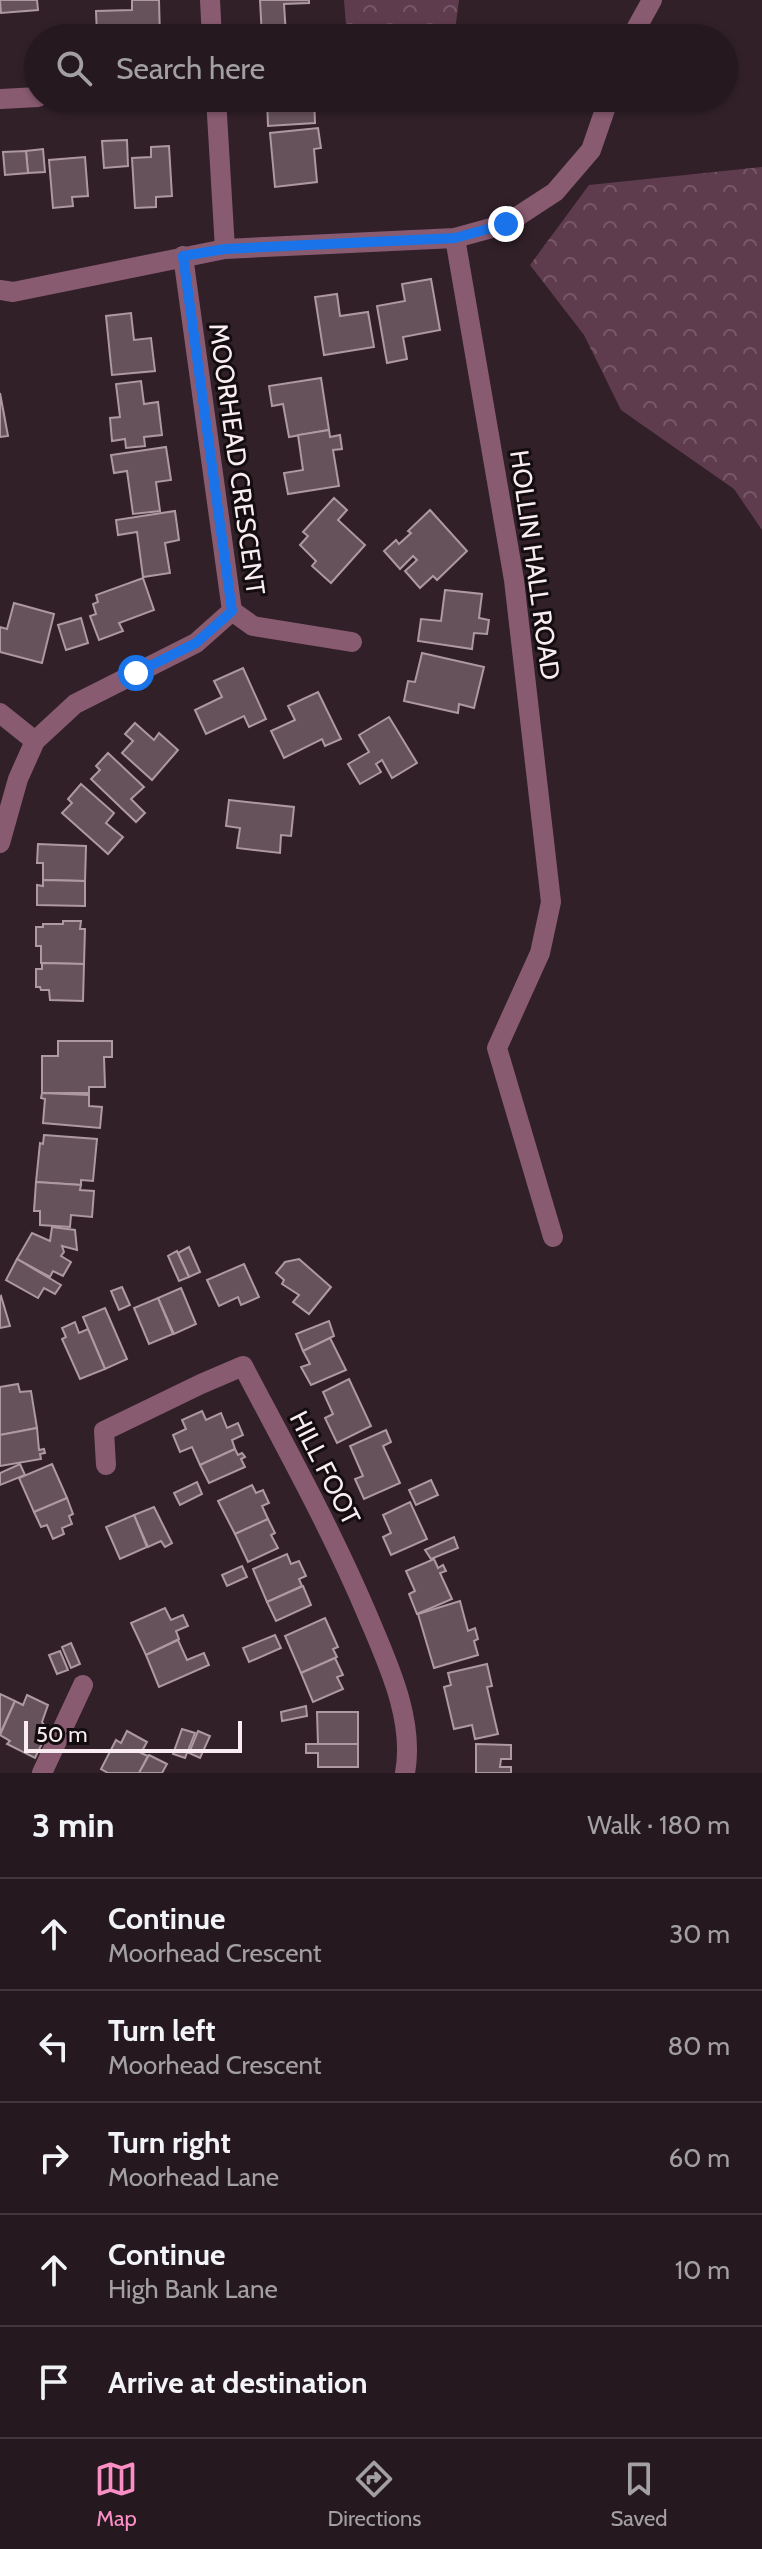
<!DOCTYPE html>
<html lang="en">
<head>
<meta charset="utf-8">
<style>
  :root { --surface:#25181e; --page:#2d2127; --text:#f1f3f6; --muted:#a3a0a4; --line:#42373c; --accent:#fa8fc6 }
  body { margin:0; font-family:Cabin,sans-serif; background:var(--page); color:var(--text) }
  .scale { position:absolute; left:24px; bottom:20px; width:218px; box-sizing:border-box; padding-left:8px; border:4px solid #f9edf2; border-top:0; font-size:22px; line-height:28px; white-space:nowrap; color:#f9edf2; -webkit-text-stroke:6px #140d10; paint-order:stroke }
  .stop { position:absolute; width:24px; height:24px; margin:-18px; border:6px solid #1a73e8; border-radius:50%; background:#fff }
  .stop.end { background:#1a73e8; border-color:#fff; box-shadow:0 2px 8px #0008 }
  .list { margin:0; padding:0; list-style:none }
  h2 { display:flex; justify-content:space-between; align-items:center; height:104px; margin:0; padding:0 32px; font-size:34px }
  h2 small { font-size:26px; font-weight:400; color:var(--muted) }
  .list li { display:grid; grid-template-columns:52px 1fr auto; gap:24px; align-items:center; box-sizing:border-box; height:112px; padding:0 32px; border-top:2px solid var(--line) }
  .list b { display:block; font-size:30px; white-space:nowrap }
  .list p { margin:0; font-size:26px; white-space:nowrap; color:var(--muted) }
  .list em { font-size:26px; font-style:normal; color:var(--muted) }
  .icon { flex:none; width:44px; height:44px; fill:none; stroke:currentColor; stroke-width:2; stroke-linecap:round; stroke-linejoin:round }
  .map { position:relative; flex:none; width:762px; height:1773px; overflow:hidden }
  .search { position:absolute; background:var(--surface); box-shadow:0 2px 6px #0004; left:24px; right:24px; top:24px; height:88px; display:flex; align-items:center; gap:20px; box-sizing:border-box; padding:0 28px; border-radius:44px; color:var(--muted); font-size:30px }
  .sheet { height:664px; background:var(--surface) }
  nav { display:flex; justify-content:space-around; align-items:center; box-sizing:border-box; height:112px; border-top:2px solid var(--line); background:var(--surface); font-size:22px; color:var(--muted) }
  nav a { display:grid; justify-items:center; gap:4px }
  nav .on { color:var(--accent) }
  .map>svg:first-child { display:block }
  .forest { fill:url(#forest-crowns) }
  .building { fill:#66525b; stroke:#ae98a2; stroke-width:2 }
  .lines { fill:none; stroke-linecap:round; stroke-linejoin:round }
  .minor { stroke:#895b71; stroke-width:20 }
  .route { stroke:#1a73e8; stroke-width:10 }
  .labels { text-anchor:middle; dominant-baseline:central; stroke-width:6; stroke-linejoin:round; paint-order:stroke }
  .street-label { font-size:26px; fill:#f9edf2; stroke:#140d10 }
</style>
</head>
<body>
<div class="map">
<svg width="762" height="1773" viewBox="0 0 762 1773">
  <defs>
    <pattern id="forest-crowns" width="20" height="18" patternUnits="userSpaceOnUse" patternTransform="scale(2)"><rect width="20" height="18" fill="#5f3c4d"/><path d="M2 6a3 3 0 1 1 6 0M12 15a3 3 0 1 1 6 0" fill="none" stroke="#775867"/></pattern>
  </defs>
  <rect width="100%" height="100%" fill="#312028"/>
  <g class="forest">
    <polygon points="344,0 459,0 454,38 347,38"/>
    <polygon points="762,167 762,530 734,489 621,410 584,335 530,265 589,185"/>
  </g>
  <g class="building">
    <polygon points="0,0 37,0 38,10 1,13"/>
    <polygon points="132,0 159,0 160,38 117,38 117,34 97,35 96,11 132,10"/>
    <polygon points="260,0 309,0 309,3 284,4 286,35 262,37"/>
    <polygon points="267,98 314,98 315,123 268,126"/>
    <polygon points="318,128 321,148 314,149 317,182 275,187 270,133"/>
    <polygon points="127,140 128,166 104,168 102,141"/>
    <polygon points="169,146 172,196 156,197 156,207 135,208 132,158 151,157 151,147"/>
    <polygon points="43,149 45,172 28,173 26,151"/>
    <polygon points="26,151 28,173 5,175 3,152"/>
    <polygon points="85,157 88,196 72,197 73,206 53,208 49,160"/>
    <polygon points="431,279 440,330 403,337 407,359 387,363 377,306 405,301 402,284"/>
    <polygon points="337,294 340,316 368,312 374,347 324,355 315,297"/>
    <polygon points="131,313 134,340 151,338 155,371 112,375 106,316"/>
    <polygon points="321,378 329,430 289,437 283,404 272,406 269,386"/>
    <polygon points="141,381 144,404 158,402 162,435 144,437 145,446 126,448 125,439 112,441 110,418 120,417 116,384"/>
    <polygon points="0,393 8,436 0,437"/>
    <polygon points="329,430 330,437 340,435 342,449 333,450 339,486 288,494 284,473 303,470 298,435"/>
    <polygon points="166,447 171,480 156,482 160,511 133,514 127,471 114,473 111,455"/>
    <polygon points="334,498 347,510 338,520 365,545 331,583 312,566 316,561 300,545 308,536 303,532"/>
    <polygon points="430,510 467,551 437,580 433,576 420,588 405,571 417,560 413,556 400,569 384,551 396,540 399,544 411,533 408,531"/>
    <polygon points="175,511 179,540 165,543 170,573 143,577 137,532 118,535 116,520"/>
    <polygon points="143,578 154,610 119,623 123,631 99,640 90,616 96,614 93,604 98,602 96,595"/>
    <polygon points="445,590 482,594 479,618 489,620 487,634 474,633 472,649 418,641 421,619 441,621"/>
    <polygon points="14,603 54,614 42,663 0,652 0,627 7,629"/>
    <polygon points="81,618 88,643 66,650 58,625"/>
    <polygon points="422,653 484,667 474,708 459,704 458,713 404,701 408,681 415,682"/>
    <polygon points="243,668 266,719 249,727 244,716 206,734 195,710 222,697 214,681"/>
    <polygon points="318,692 341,739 325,746 322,739 284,758 271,731 295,720 288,706"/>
    <polygon points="389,717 417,763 392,778 382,760 376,764 381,772 360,784 348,764 369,752 359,735"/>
    <polygon points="135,723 154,740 159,733 178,750 152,780 122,753 133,741 125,734"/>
    <polygon points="108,753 144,787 131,799 145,813 136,822 91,779 100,770 96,766"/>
    <polygon points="81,784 114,813 106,823 123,837 108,854 62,813 72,803 68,799"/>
    <polygon points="229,800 294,807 291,836 281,835 280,853 237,848 240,828 226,826"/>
    <polygon points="38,844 86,846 85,881 43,880 43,863 37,863"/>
    <polygon points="43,880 85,881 85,906 37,905 37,885 43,886"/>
    <polygon points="63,921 81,921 80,929 85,929 84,964 41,963 41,946 36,946 36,927 43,927 43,924 63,924"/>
    <polygon points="42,963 84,964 83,1001 50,1000 49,990 41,990 40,987 36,987 36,969 42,969"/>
    <polygon points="58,1041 112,1041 112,1057 104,1057 105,1087 89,1087 89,1093 42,1093 42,1056 58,1056"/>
    <polygon points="42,1093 89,1095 89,1106 102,1107 100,1128 43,1123 45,1099 41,1098"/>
    <polygon points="44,1135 97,1139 93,1181 81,1180 81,1185 36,1182 40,1143 43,1144"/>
    <polygon points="36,1182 81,1185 80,1190 94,1191 92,1217 71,1215 70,1227 40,1225 40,1211 34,1211"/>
    <polygon points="52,1227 75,1230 77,1250 62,1246 64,1252 61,1256 71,1262 63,1276 53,1271 50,1277 17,1259 32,1233 50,1241"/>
    <polygon points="189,1247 200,1272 189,1277 178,1253"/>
    <polygon points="177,1251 189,1277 179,1281 168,1256"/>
    <polygon points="17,1259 61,1285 55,1294 44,1288 38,1298 6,1280"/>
    <polygon points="299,1259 331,1287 309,1314 293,1302 299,1295 282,1284 284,1280 276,1273 285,1262"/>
    <polygon points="244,1264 259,1297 241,1305 238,1297 219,1306 207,1280"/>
    <polygon points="122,1287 130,1305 119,1310 111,1291"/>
    <polygon points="181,1288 196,1324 174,1334 158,1298"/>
    <polygon points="1,1296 10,1326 0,1328 0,1297"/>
    <polygon points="158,1298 173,1334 149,1344 134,1308"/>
    <polygon points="105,1308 127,1359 105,1369 83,1317"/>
    <polygon points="329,1321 334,1336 303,1351 296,1334"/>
    <polygon points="75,1322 79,1333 88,1329 105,1369 80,1379 62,1339 66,1337 62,1328"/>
    <polygon points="330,1338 346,1370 311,1385 301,1367 310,1364 303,1351"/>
    <polygon points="349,1379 371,1426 337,1443 325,1418 333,1414 323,1392"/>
    <polygon points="18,1384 20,1392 31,1391 37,1428 0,1435 0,1387"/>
    <polygon points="202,1411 206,1420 221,1413 227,1428 238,1423 243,1435 232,1440 235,1449 200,1465 192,1447 180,1452 173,1435 186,1429 182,1420"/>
    <polygon points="37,1428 39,1450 44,1449 45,1453 40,1454 41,1459 0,1466 0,1435"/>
    <polygon points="386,1430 391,1442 383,1446 400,1483 364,1499 355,1479 363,1476 350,1446"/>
    <polygon points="235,1449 238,1455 242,1453 245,1457 241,1459 245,1467 209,1483 200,1465"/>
    <polygon points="20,1464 25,1475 0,1485 0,1473"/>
    <polygon points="52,1464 67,1498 34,1512 19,1478"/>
    <polygon points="431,1480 438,1495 416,1505 409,1490"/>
    <polygon points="197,1482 202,1494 180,1505 174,1493"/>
    <polygon points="252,1485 256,1493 263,1490 269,1503 262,1506 268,1519 235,1534 218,1501"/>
    <polygon points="67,1498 73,1514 69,1516 72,1524 62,1528 64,1534 53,1539 47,1525 41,1527 34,1512"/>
    <polygon points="410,1502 427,1539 391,1555 383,1537 391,1533 383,1515"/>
    <polygon points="154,1507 172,1543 165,1547 161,1541 148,1547 134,1515"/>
    <polygon points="134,1515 147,1547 120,1559 106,1527"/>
    <polygon points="268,1519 275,1533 271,1535 278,1548 248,1562 235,1534"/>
    <polygon points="454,1537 458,1548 431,1559 425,1550"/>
    <polygon points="287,1554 291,1564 299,1561 306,1576 299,1579 302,1586 267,1602 253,1569"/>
    <polygon points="434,1559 438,1568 443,1565 446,1571 440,1573 452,1599 417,1614 409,1594 415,1591 406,1571"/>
    <polygon points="242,1566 247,1577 227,1586 222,1575"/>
    <polygon points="303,1586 311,1605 276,1621 267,1602"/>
    <polygon points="460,1601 468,1631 475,1628 478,1639 474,1641 478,1655 434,1668 418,1614"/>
    <polygon points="165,1608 171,1620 183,1615 188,1626 176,1631 179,1639 146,1655 131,1623"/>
    <polygon points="325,1618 338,1647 333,1649 337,1657 301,1673 285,1636"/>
    <polygon points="275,1635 281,1648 249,1662 243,1648"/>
    <polygon points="178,1640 187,1660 204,1653 209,1665 159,1687 146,1655"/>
    <polygon points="71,1643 80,1664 71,1668 62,1647"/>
    <polygon points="60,1651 68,1670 57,1674 49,1655"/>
    <polygon points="335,1658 343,1675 337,1677 343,1689 313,1702 301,1673"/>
    <polygon points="487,1664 492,1686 487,1687 498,1734 475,1739 472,1725 454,1729 444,1687 451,1685 448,1673"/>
    <polygon points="0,1694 15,1701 0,1734"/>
    <polygon points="27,1695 48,1705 42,1722 48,1731 35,1758 7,1744 10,1741 0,1735 15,1701 23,1705"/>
    <polygon points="306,1706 307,1716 282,1721 281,1712"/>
    <polygon points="317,1712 358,1712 358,1744 318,1744"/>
    <polygon points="182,1729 195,1733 185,1758 173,1754"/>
    <polygon points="127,1731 147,1742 141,1753 148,1756 139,1773 108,1773 101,1769 116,1740 121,1743"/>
    <polygon points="198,1731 210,1736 200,1758 189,1753"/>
    <polygon points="306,1744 358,1744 358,1767 318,1767 318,1753 306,1753"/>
    <polygon points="476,1744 511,1745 511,1759 501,1759 500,1767 511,1767 511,1773 476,1773"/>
    <polygon points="149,1755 167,1764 162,1773 139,1773"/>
  </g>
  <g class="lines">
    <g class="minor">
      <polyline points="210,0 212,38"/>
      <polyline points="631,38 652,0"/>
      <polyline points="216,98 225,249"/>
      <polyline points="1,99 38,97"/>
      <polyline points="455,238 514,580 551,902 540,953 497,1048 553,1237"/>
      <polyline points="0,290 13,292 225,249 455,238 506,224 555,192 591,150 609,98"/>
      <polyline points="232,611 253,626 352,642"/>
      <polyline points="0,713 35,741"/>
      <polyline points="0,843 18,779 35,741 75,704 196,643 232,611 183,256"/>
      <path d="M106,1465L104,1431L201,1384L243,1366C286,1448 331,1529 367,1614C387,1662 415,1719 405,1773"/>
      <polyline points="42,1773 83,1685"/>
    </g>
  </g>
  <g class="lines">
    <polyline class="route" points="136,673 196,643 232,611 183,256 225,249 455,238 506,224"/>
  </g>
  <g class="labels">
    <g class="street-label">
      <text transform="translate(237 459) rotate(82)">MOORHEAD CRESCENT</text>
      <text transform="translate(535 565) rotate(82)">HOLLIN HALL ROAD</text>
      <text transform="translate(325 1468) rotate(63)">HILL FOOT</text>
    </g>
  </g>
</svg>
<div class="scale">50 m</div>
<div class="stop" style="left:136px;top:673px"></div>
<div class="stop end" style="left:506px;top:224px"></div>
<div class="search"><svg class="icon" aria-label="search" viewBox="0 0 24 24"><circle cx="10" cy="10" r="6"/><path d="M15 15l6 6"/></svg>Search here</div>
</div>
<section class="sheet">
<h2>3 min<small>Walk · 180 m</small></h2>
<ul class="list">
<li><svg class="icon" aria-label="ahead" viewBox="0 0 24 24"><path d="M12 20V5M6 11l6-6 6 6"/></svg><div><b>Continue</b><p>Moorhead Crescent</p></div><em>30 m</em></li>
<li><svg class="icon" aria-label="left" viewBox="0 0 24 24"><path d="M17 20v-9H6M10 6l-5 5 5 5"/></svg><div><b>Turn left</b><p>Moorhead Crescent</p></div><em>80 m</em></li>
<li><svg class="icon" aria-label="right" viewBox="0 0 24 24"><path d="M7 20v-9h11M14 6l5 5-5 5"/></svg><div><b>Turn right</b><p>Moorhead Lane</p></div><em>60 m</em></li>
<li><svg class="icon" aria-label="ahead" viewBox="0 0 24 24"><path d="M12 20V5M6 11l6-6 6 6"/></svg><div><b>Continue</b><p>High Bank Lane</p></div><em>10 m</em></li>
<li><svg class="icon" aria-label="arrive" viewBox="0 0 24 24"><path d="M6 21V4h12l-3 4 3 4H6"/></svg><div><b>Arrive at destination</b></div></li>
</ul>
</section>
<nav>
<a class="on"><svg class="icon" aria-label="map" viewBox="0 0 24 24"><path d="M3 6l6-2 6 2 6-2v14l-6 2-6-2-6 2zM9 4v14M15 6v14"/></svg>Map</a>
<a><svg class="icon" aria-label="directions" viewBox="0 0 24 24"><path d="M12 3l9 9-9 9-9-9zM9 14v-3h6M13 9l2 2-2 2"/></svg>Directions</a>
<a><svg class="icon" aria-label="saved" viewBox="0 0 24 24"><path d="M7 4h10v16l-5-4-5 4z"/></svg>Saved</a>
</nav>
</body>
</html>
